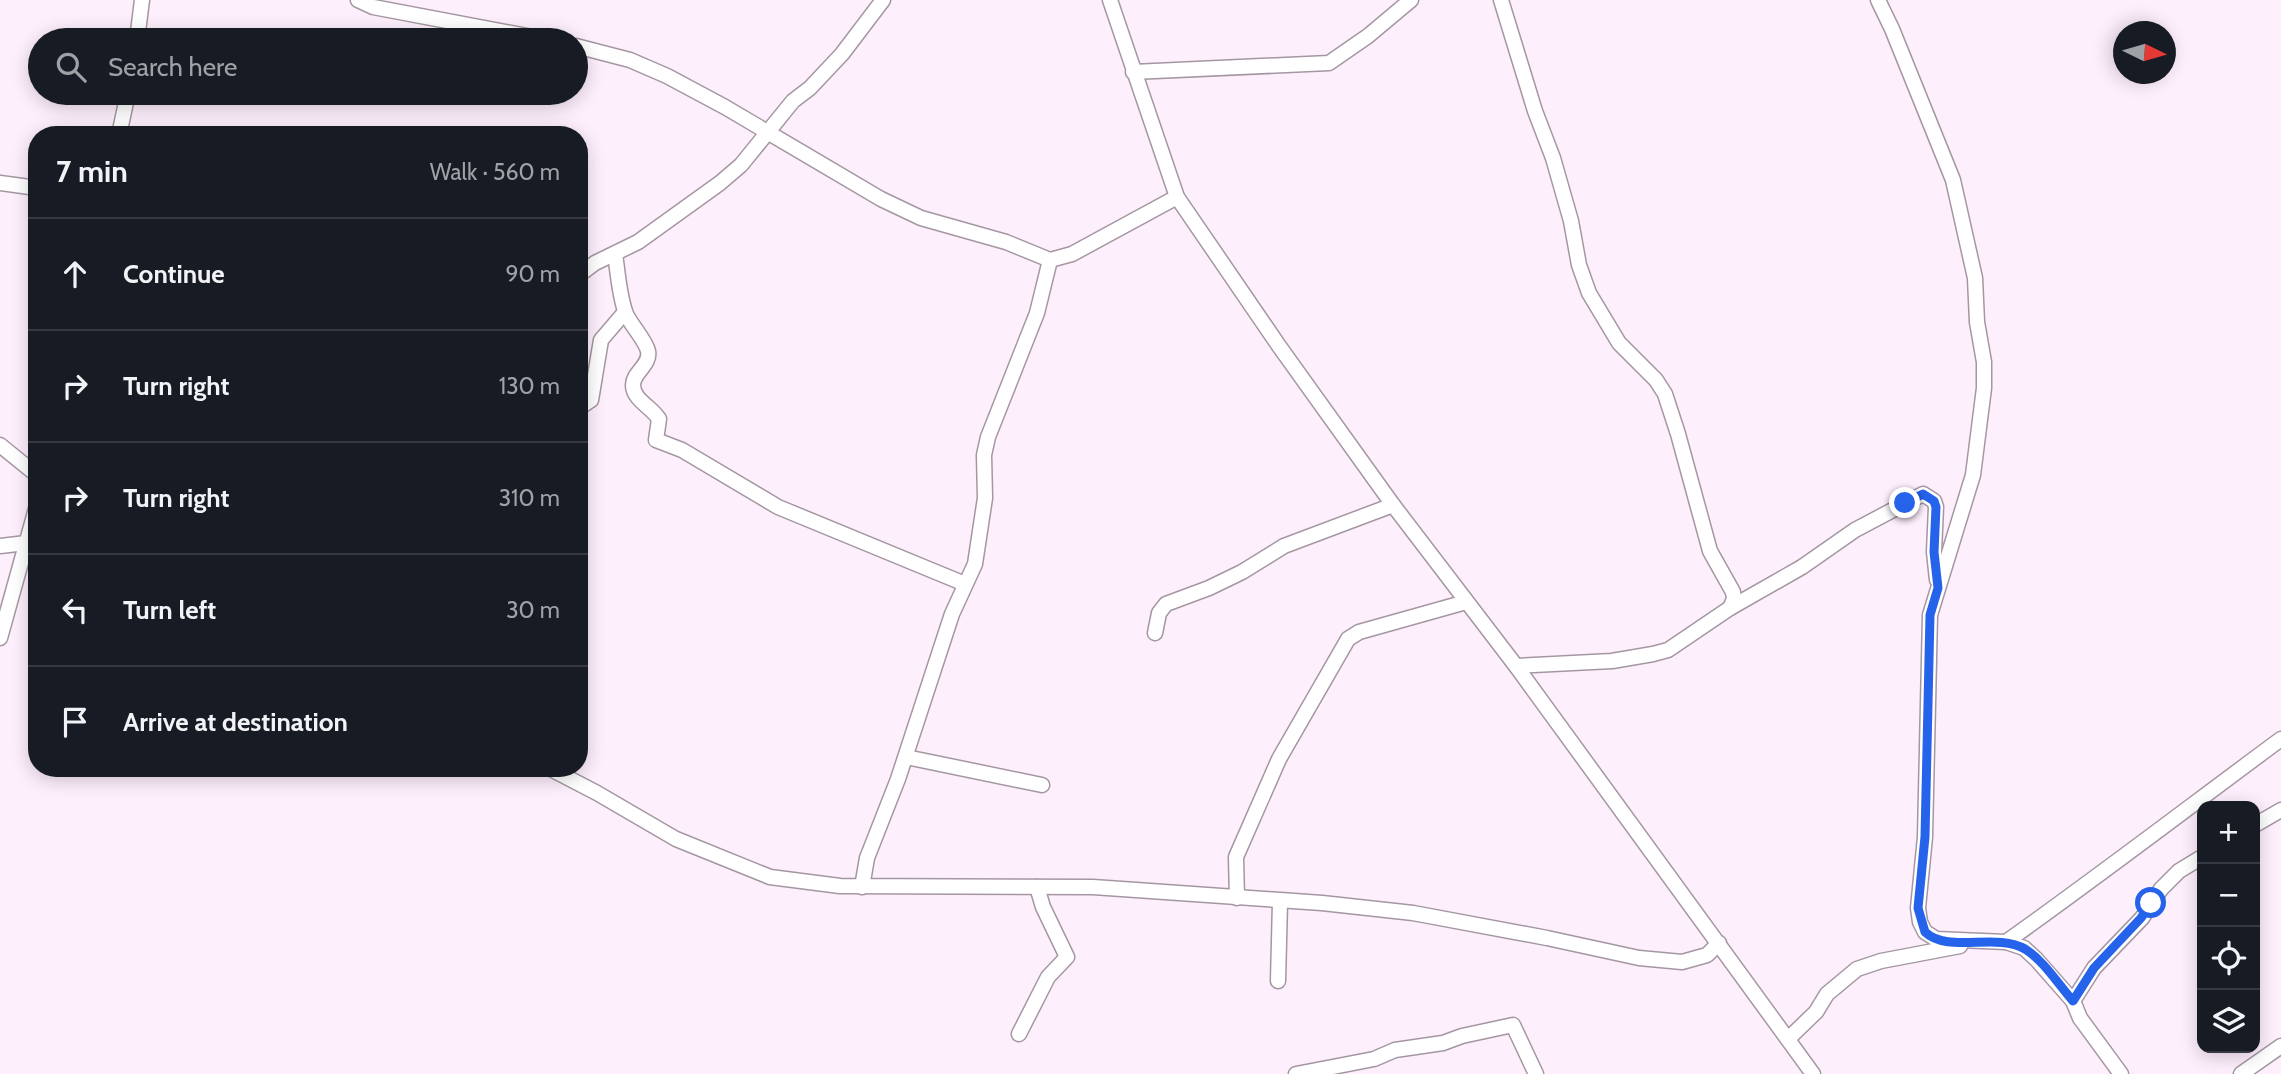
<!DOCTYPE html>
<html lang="en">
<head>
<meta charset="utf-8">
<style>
  :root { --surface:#171b24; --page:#20242c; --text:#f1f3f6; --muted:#9ea1a6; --line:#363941 }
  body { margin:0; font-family:Cabin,sans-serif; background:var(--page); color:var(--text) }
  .controls { position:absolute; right:21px; bottom:21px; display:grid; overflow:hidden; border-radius:14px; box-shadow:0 4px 18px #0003 }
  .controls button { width:63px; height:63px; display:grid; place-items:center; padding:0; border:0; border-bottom:2px solid var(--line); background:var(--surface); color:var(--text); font:35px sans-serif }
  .compass { position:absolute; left:2113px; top:21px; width:63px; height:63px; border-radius:50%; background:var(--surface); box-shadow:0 4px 18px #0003; rotate:95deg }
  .stop { position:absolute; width:21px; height:21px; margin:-16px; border:5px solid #2563eb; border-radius:50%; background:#fff }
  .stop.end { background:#2563eb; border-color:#fff; box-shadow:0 2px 7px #0008 }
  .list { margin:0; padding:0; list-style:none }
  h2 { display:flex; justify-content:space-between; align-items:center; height:91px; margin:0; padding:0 28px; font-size:30px }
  h2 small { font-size:23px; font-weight:400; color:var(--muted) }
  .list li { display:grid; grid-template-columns:46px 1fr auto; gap:21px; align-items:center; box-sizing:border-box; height:112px; padding:0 28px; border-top:2px solid var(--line) }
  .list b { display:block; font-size:26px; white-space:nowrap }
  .list em { font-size:23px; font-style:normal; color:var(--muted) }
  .icon { flex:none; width:38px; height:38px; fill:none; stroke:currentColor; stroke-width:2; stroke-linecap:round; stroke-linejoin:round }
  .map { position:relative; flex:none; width:2281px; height:1074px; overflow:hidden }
  .search { position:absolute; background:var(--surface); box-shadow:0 4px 18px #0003; left:28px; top:28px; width:560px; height:77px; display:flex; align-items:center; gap:18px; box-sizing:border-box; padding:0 24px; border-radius:38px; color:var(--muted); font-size:26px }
  .panel { position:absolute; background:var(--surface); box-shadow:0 4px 18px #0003; left:28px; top:126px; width:560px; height:651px; border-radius:28px }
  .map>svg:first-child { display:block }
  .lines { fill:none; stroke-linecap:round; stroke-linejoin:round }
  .minor-casing { stroke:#a497a3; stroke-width:17 }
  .minor { stroke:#fff; stroke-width:14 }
  .route { stroke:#2563eb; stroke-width:9 }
</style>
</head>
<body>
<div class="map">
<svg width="2281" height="1074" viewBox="0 0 2281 1074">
  <rect width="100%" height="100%" fill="#feeffc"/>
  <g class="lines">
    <defs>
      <g id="minor">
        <polyline points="358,0 373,7 548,40"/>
        <polyline points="1110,0 1177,197 1279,346 1393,505 1516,666 1813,1074"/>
        <polyline points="1501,0 1535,111 1553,158 1571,221 1579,265 1589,293 1619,343 1656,380 1665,394 1678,434 1710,551 1733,592 1734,599 1730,608 1668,650 1653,654 1612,661 1516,666"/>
        <polyline points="1878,0 1892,29 1953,180 1975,278 1977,322 1984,362 1984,388 1973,475 1930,615 1925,837 1918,908 1920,922 1925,932 1936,939 2006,942 2024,948 2036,959 2073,1001 2080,1018 2121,1074"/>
        <polyline points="137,40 142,0"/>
        <polyline points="576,46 630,60 667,76 725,107 881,199 921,218 1006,242 1050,260 1072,254 1177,197"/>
        <polyline points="1133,72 1329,63 1368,36 1411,0"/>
        <polyline points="119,135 128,93"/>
        <polyline points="0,183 37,188"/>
        <path d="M615,254C618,273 619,295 626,314C631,325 646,341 648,351C651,365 633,372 633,385C633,400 652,407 659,419L656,440L682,450L778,507L965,584"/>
        <polyline points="579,275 595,263 638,242 720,183 741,165 793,101 810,88 842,54 883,0"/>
        <polyline points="579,408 591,400 601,340 625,312"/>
        <polyline points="0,445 37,475"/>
        <polyline points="0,546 26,543"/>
        <polyline points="1730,608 1802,567 1855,530 1923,494 1934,501 1936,507 1934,552 1937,580"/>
        <polyline points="1155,633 1159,613 1166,604 1209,588 1242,572 1284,546 1393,505"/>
        <polyline points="0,638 37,505"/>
        <polyline points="906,757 1042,785"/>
        <polyline points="549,768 597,793 676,839 770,877 840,886 1093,887 1322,903 1413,913 1547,938 1639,958 1682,962 1707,955 1719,943"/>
        <polyline points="2255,825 2281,810"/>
        <polyline points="862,887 867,858 898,779 952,614 975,564 985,498 984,455 988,437 1037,313 1050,260"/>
        <polyline points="1237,898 1236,857 1279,759 1348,639 1359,632 1466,602"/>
        <path d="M2006,942C2099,876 2189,807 2281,739"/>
        <polyline points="1278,981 1280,902"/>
        <polyline points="2073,1001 2094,968 2142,918 2161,889 2179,871 2202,857"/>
        <polyline points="1019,1034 1048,977 1067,957 1043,907 1037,887"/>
        <polyline points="1788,1039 1816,1012 1827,994 1857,969 1881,961 1960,946"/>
        <polyline points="1296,1074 1374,1059 1395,1050 1443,1043 1462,1036 1513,1025 1536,1074"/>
        <polyline points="2241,1074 2281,1046"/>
      </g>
    </defs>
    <use href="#minor" class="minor-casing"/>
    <use href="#minor" class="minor"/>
  </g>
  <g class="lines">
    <path class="route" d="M1905,503L1923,494L1934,501L1936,507L1934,552L1938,588L1930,615L1925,837L1918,908L1925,932C1948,954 1996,932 2025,949C2044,961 2058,984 2073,1001L2094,968L2141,918L2151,903"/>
  </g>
</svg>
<div class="controls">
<button>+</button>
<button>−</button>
<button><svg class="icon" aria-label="locate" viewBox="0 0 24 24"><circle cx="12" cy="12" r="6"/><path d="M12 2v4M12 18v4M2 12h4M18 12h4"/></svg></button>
<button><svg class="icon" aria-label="layers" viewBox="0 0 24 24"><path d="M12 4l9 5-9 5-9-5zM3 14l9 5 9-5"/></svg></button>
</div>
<svg class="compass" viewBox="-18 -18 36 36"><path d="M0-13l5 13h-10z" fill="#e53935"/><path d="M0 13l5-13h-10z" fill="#9ea1a6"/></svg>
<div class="stop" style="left:2151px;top:903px"></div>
<div class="stop end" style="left:1905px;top:503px"></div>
<div class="search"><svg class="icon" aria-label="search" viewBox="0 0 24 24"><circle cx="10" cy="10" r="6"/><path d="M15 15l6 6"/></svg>Search here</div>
<section class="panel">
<h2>7 min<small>Walk · 560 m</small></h2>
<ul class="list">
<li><svg class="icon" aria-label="ahead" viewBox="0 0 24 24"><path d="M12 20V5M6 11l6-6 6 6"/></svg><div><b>Continue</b></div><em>90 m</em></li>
<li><svg class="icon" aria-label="right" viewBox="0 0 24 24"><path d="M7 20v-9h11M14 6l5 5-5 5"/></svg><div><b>Turn right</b></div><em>130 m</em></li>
<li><svg class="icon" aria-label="right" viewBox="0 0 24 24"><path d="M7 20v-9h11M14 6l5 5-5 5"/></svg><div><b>Turn right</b></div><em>310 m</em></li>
<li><svg class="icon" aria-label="left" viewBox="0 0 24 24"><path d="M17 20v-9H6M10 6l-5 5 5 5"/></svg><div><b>Turn left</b></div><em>30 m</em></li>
<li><svg class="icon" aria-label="arrive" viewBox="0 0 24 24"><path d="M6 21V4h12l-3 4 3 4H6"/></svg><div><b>Arrive at destination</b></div></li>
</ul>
</section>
</div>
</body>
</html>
